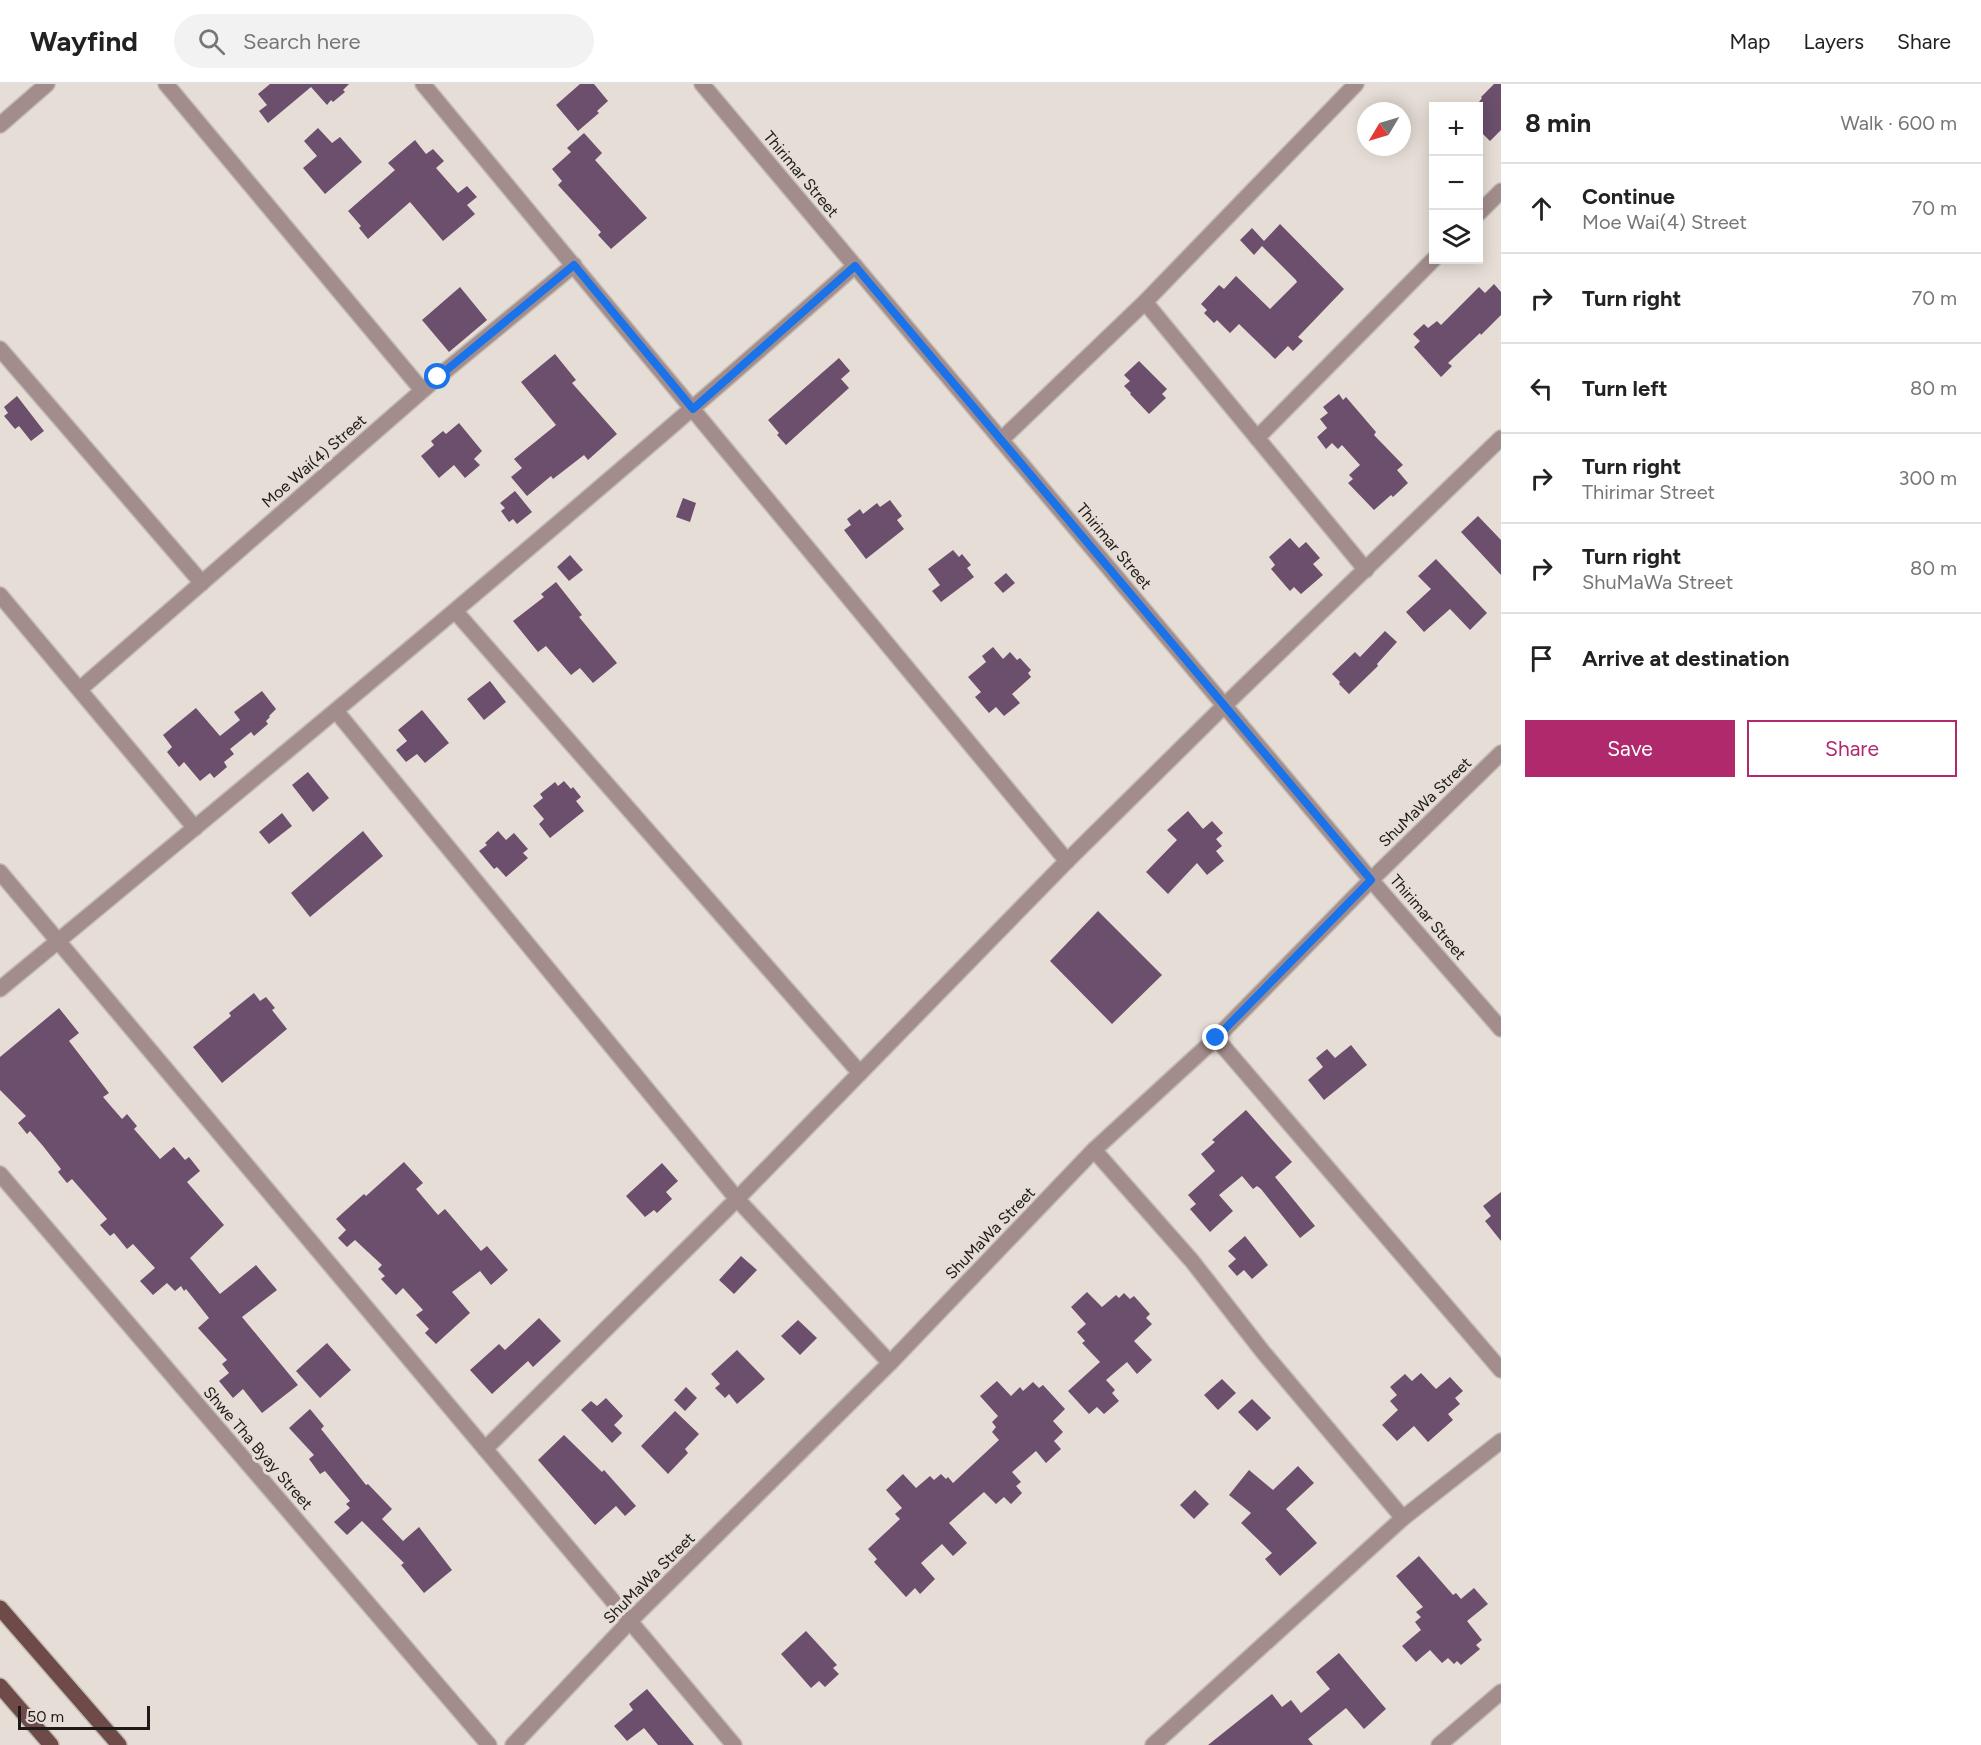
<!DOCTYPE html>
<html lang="en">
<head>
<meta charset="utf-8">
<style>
  :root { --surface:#fff; --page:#f2f2f2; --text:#222; --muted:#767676; --line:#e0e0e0; --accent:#b0296c }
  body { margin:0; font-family:Figtree,sans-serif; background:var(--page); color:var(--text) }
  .controls { position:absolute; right:18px; top:18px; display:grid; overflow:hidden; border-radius:0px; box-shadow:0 3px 15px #0003 }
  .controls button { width:54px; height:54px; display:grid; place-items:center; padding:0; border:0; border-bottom:2px solid var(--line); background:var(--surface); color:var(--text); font:30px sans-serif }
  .compass { position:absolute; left:1357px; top:18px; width:54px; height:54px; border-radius:50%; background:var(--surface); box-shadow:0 3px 15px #0003; rotate:232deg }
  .scale { position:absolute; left:18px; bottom:15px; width:132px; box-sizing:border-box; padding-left:6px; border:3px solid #1d1a17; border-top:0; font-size:16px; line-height:21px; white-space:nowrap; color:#1d1a17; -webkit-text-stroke:4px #e6ded6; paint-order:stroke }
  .stop { position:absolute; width:18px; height:18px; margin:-14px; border:4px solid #1a73e8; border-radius:50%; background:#fff }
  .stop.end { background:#1a73e8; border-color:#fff; box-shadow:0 2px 6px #0008 }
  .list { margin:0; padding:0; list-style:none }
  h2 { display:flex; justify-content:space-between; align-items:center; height:78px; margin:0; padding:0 24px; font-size:26px }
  h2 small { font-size:20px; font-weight:400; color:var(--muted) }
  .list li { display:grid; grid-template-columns:39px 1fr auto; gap:18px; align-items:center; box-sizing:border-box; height:90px; padding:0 24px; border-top:2px solid var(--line) }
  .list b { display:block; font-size:22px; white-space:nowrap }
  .list p { margin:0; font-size:20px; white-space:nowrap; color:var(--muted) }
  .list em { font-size:20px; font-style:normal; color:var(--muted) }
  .actions { display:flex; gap:12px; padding:18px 24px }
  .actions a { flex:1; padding:14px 0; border:2px solid var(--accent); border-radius:0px; text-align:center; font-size:21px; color:var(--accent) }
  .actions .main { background:var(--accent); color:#fff }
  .icon { flex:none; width:33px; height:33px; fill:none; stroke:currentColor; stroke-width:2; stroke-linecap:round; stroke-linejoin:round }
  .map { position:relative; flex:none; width:1501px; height:1661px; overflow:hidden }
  header { display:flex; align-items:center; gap:36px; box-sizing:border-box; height:84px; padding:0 30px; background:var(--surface); border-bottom:2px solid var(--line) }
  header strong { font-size:28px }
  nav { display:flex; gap:33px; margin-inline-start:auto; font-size:21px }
  .search { width:420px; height:54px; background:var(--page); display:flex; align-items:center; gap:15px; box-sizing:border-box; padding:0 21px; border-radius:33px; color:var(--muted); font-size:22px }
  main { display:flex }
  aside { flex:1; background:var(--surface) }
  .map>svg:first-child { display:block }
  .building { fill:#6b4f6c }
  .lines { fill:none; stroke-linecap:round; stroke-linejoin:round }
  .minor-casing { stroke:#c2bbb4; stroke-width:18 }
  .tertiary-casing { stroke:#c2bbb4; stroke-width:18 }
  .primary-casing { stroke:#c2bbb4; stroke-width:18 }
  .minor { stroke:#a38d8c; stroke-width:15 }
  .tertiary { stroke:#a38d8c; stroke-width:15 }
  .primary { stroke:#6e4a48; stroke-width:15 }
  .route { stroke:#1a73e8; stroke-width:8 }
  .labels { text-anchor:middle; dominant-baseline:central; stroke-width:6; stroke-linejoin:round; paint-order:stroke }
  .street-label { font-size:16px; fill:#1d1a17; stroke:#e6ded6 }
</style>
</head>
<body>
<header>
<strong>Wayfind</strong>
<div class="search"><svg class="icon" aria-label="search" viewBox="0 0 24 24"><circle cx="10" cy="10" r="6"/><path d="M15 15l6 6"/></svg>Search here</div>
<nav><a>Map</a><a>Layers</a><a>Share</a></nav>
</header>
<main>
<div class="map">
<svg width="1501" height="1661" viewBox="0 0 1501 1661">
  <rect width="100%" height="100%" fill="#e6ded6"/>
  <g class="building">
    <polygon points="270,0 349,0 343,6 345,8 333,18 331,16 327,21 311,3 268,39 259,27 267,21 258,10"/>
    <polygon points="580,0 594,0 608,17 597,27 599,29 578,47 556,21"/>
    <polygon points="1494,0 1501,0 1501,46 1490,57 1479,46 1479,18 1482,14 1481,13"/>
    <polygon points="318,44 332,59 340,53 362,78 325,110 303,84 317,72 304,57"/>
    <polygon points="584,49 602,69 595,76 647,134 611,165 598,151 601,148 558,101 562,97 552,85 571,68 567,64"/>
    <polygon points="415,56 426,70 433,65 444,77 436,84 458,109 467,102 477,113 467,121 475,130 443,157 410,118 368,155 359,144 361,142 348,127 395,86 388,79"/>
    <polygon points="1280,140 1344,205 1298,253 1303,257 1293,267 1288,262 1275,275 1239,240 1230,249 1217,236 1214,239 1204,229 1207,226 1201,220 1219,201 1224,205 1236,192 1270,225 1297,198 1296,196 1262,162 1254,171 1240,156 1252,144 1264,157"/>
    <polygon points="1494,200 1501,208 1501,231 1481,251 1480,249 1448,279 1452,282 1441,293 1414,263 1420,257 1413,250 1424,240 1428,244 1437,237 1441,241 1479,203 1485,209"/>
    <polygon points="460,203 487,236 449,268 422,236"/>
    <polygon points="555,270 576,296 572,299 617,350 588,376 584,371 553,395 551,392 527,412 511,393 522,384 514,375 556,341 521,298"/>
    <polygon points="839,274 850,287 841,295 849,304 786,361 777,351 779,349 768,336"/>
    <polygon points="1139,277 1167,305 1162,310 1166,314 1149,330 1130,310 1131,309 1124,302 1130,297 1124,291"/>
    <polygon points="1339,310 1343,316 1346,313 1376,348 1374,351 1403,381 1397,386 1408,399 1393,413 1391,411 1374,426 1348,399 1353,395 1349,391 1360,381 1342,361 1338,365 1332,359 1326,365 1317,353 1327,344 1320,335 1328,329 1323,323"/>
    <polygon points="17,312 44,347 31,357 19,342 15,345 4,332 8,329 4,323"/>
    <polygon points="459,339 482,367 474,375 480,381 465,394 454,381 439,394 421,372 434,361 431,357 443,347 446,350"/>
    <polygon points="515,407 532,428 517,440 513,435 509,438 501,427 505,424 500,419"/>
    <polygon points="683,414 696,419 690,438 676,433"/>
    <polygon points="890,416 902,432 897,436 904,445 866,475 844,446 851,441 847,435 860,425 863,430 877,419 880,423"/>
    <polygon points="1478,432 1501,456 1501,491 1461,448"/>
    <polygon points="1290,454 1299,464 1306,458 1320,474 1313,480 1323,491 1301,510 1294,503 1290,507 1271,485 1275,481 1269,473"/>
    <polygon points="953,466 959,473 962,470 971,481 967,484 974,493 941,518 932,507 940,501 928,485"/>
    <polygon points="570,471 583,486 569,497 557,483"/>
    <polygon points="1436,475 1487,529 1470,546 1450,525 1424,548 1406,528 1431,505 1418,492"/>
    <polygon points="1006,489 1015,499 1003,509 994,499"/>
    <polygon points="556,498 582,531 579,533 617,579 593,599 580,584 571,591 546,562 538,568 513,537 544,513 541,510"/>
    <polygon points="1385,547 1397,558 1377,580 1378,582 1349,610 1339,600 1340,598 1332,590 1355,568 1360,573"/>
    <polygon points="993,563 1003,575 1010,568 1017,576 1020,574 1031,586 1028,589 1031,593 1012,610 1020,619 1004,632 996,623 989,629 975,613 981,608 968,593 986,578 982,572"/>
    <polygon points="490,597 506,618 484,636 467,615"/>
    <polygon points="262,607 276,625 269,632 270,633 266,637 268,640 254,652 251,648 230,665 234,670 224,678 227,683 214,694 210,689 200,697 184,678 179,683 167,668 172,663 163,651 196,624 220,652 240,636 234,628"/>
    <polygon points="422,626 449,659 425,679 417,670 406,678 396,666 407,657 398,646"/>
    <polygon points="308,688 329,714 313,728 292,701"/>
    <polygon points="564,697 571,705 573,703 581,713 576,717 584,727 550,754 539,740 544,735 533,722 543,714 540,710 555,698 558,702"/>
    <polygon points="1188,727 1203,745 1212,737 1223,749 1216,755 1222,762 1216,767 1224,777 1207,791 1197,779 1168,810 1146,788 1177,756 1167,746"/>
    <polygon points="282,729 292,742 269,760 259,748"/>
    <polygon points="363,747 383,772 310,833 291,809"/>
    <polygon points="498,747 506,756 514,749 528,765 523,769 528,774 506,793 497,783 494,785 479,767 487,761 485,759"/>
    <polygon points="1098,827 1162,891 1112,940 1050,877"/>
    <polygon points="254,909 260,917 266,913 275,924 272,926 287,945 222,999 193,963 231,932 229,929"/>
    <polygon points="59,924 79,949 69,957 109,1009 103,1013 122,1035 127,1030 137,1042 134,1045 160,1075 174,1063 185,1076 189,1073 200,1087 187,1098 224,1141 190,1174 220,1210 256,1181 277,1206 242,1233 298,1301 262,1329 243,1305 233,1314 219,1297 229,1289 222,1280 227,1276 198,1244 209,1234 186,1205 184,1207 181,1202 175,1207 167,1199 153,1211 140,1197 155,1184 133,1160 127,1165 114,1149 110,1152 100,1141 107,1135 72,1095 67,1099 58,1088 61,1085 43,1062 30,1047 27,1050 18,1039 26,1032 0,1006 0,973"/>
    <polygon points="1351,961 1367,981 1324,1016 1308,996 1323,983 1316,974 1327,965 1335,974"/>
    <polygon points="1246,1026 1292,1078 1275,1093 1315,1142 1300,1154 1261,1105 1257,1102 1253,1105 1242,1092 1219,1111 1233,1127 1210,1148 1190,1125 1196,1120 1188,1111 1215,1087 1201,1070 1215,1058 1212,1056"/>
    <polygon points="404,1078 423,1099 416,1105 438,1131 445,1125 481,1167 487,1162 508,1186 491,1201 480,1187 452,1208 470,1229 436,1260 425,1249 429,1245 416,1231 423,1226 403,1204 396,1211 381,1195 385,1192 378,1185 382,1181 355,1156 347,1163 338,1154 346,1146 336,1135 364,1110 366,1112"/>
    <polygon points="662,1079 678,1097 666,1108 672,1115 657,1129 654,1126 645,1133 626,1112"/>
    <polygon points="1501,1108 1501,1157 1485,1137 1491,1132 1483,1122"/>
    <polygon points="1245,1152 1268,1181 1252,1195 1244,1186 1237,1192 1228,1182 1236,1175 1228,1167"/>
    <polygon points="741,1172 757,1186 734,1210 719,1196"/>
    <polygon points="1087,1208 1102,1223 1116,1211 1119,1214 1124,1209 1130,1215 1134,1212 1150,1230 1146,1234 1152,1240 1134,1257 1152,1276 1137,1290 1127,1278 1106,1296 1115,1306 1112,1309 1119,1317 1104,1330 1097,1323 1089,1330 1068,1307 1100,1278 1082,1259 1085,1257 1077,1248 1086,1240 1071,1223"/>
    <polygon points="539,1234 561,1257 533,1283 528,1277 492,1310 470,1286 499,1260 505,1266"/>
    <polygon points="798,1236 817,1254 800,1271 781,1252"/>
    <polygon points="327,1259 351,1286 320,1314 296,1287"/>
    <polygon points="737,1266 765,1295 737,1320 729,1310 725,1314 715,1304 720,1300 711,1290"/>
    <polygon points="1421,1289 1436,1305 1450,1293 1463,1307 1455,1314 1460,1320 1448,1330 1453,1336 1428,1358 1414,1342 1397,1357 1382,1341 1398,1326 1390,1317 1397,1311 1390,1303 1405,1290 1412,1297"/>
    <polygon points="1222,1295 1236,1309 1218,1326 1204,1311"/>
    <polygon points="997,1297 1011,1312 1020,1303 1023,1307 1033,1298 1039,1304 1043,1301 1065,1325 1053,1337 1063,1348 1054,1357 1061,1365 1046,1379 1036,1367 1012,1388 1021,1398 1016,1402 1022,1409 1011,1420 1004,1413 996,1420 984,1408 949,1439 967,1459 953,1472 942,1460 921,1479 935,1495 920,1510 915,1504 906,1513 874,1478 877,1475 868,1465 900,1435 895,1430 902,1424 886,1406 903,1390 916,1404 930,1392 934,1396 941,1390 946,1395 948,1393 953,1399 999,1356 992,1348 996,1343 992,1338 998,1332 980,1312"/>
    <polygon points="686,1303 697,1314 685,1327 674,1316"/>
    <polygon points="606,1314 623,1332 614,1341 622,1349 612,1359 581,1326 591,1317 597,1322"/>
    <polygon points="1252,1315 1271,1334 1257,1347 1238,1328"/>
    <polygon points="310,1325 324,1342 321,1345 366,1401 368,1400 392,1425 382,1435 403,1457 419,1443 452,1486 424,1509 401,1481 404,1479 362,1437 347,1451 334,1438 350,1424 346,1420 350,1417 325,1387 320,1390 309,1375 314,1371 289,1344"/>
    <polygon points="675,1327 699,1350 685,1365 688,1369 668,1390 641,1362"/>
    <polygon points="564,1351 602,1388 604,1386 636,1422 625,1432 616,1422 595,1441 538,1376"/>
    <polygon points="1298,1382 1314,1399 1286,1425 1317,1459 1280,1492 1265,1475 1272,1469 1241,1439 1251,1429 1229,1411 1249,1386 1273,1406"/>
    <polygon points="1195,1406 1209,1420 1194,1435 1180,1421"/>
    <polygon points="1419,1472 1453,1511 1456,1509 1461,1515 1474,1504 1488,1520 1467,1537 1482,1556 1476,1561 1480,1565 1461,1581 1457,1577 1454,1580 1448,1574 1442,1579 1430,1566 1416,1578 1402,1562 1421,1546 1415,1538 1421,1533 1416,1528 1423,1523 1396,1492"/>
    <polygon points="806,1547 837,1581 833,1584 839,1590 825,1603 819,1597 811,1604 781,1570"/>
    <polygon points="1339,1569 1386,1625 1364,1645 1346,1624 1308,1655 1313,1661 1208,1661 1272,1610 1282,1623 1291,1616 1301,1629 1330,1605 1316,1588"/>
    <polygon points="647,1605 694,1661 658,1661 644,1644 627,1657 614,1642 633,1626 629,1620"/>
  </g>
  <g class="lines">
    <defs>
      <g id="minor">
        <polyline points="166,0 422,306"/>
        <polyline points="423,0 1067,777"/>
        <polyline points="702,0 1371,796 1501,945"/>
        <polyline points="0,41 47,0"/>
        <polyline points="1478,130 1501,107"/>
        <polyline points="1145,218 1366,486"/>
        <polyline points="0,265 202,499"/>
        <polyline points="1257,354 1434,175"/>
        <polyline points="1001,356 1145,218 1356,0"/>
        <polyline points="0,511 195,744"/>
        <polyline points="455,527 860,989"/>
        <polyline points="80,605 438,293 574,181"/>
        <polyline points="336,627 737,1115 890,1279"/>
        <polyline points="0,788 734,1661"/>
        <path d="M0,905C288,667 576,429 855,182"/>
        <polyline points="1216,954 1501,1286"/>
        <polyline points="1094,1066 1192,1177 1263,1268 1403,1434 1501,1357"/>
        <polyline points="0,1090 489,1661"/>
        <polyline points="485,1365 737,1115 1067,777 1225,621 1501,354"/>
        <polyline points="1153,1661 1403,1434"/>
      </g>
      <g id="tertiary">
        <polyline points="513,1661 630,1537 890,1279 1094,1066 1216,954 1371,796 1501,669"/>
        <polyline points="1439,1661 1501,1608"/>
      </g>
      <g id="primary">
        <polyline points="0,1524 119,1661"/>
        <polyline points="0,1602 51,1661"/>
      </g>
    </defs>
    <use href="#minor" class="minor-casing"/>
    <use href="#tertiary" class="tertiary-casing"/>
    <use href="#primary" class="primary-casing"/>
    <use href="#minor" class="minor"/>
    <use href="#tertiary" class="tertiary"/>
    <use href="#primary" class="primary"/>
  </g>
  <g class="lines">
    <polyline class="route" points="438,293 574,181 693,325 855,182 1371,796 1216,954"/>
  </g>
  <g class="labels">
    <g class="street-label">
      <text transform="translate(801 90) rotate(50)">Thirimar Street</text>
      <text transform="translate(314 377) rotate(-41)">Moe Wai(4) Street</text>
      <text transform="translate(1114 462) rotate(50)">Thirimar Street</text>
      <text transform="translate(1425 718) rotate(-44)">ShuMaWa Street</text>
      <text transform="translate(1428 833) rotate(49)">Thirimar Street</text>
      <text transform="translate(990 1149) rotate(-46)">ShuMaWa Street</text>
      <text transform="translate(258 1364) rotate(49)">Shwe Tha Byay Street</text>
      <text transform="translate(649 1494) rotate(-45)">ShuMaWa Street</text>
    </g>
  </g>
</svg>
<div class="controls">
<button>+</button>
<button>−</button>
<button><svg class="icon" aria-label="layers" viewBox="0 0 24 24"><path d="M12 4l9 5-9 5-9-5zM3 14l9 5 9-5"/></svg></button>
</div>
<svg class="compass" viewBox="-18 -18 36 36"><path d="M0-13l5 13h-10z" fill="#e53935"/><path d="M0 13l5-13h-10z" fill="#767676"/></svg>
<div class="scale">50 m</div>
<div class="stop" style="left:438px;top:293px"></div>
<div class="stop end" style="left:1216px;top:954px"></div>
</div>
<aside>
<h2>8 min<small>Walk · 600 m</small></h2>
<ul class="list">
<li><svg class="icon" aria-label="ahead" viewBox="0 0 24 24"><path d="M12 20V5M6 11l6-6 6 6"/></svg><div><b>Continue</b><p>Moe Wai(4) Street</p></div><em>70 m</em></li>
<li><svg class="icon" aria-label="right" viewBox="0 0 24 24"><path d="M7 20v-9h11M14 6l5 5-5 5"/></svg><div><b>Turn right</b></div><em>70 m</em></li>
<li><svg class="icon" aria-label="left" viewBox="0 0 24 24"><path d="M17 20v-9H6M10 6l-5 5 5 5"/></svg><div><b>Turn left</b></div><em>80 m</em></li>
<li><svg class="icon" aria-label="right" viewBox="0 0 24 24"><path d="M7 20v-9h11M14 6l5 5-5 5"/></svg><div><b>Turn right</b><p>Thirimar Street</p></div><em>300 m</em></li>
<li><svg class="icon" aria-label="right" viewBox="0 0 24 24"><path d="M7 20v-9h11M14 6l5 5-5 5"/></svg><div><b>Turn right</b><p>ShuMaWa Street</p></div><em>80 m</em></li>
<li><svg class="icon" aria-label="arrive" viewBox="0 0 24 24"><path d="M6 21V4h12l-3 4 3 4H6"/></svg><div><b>Arrive at destination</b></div></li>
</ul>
<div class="actions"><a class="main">Save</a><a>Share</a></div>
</aside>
</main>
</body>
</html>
